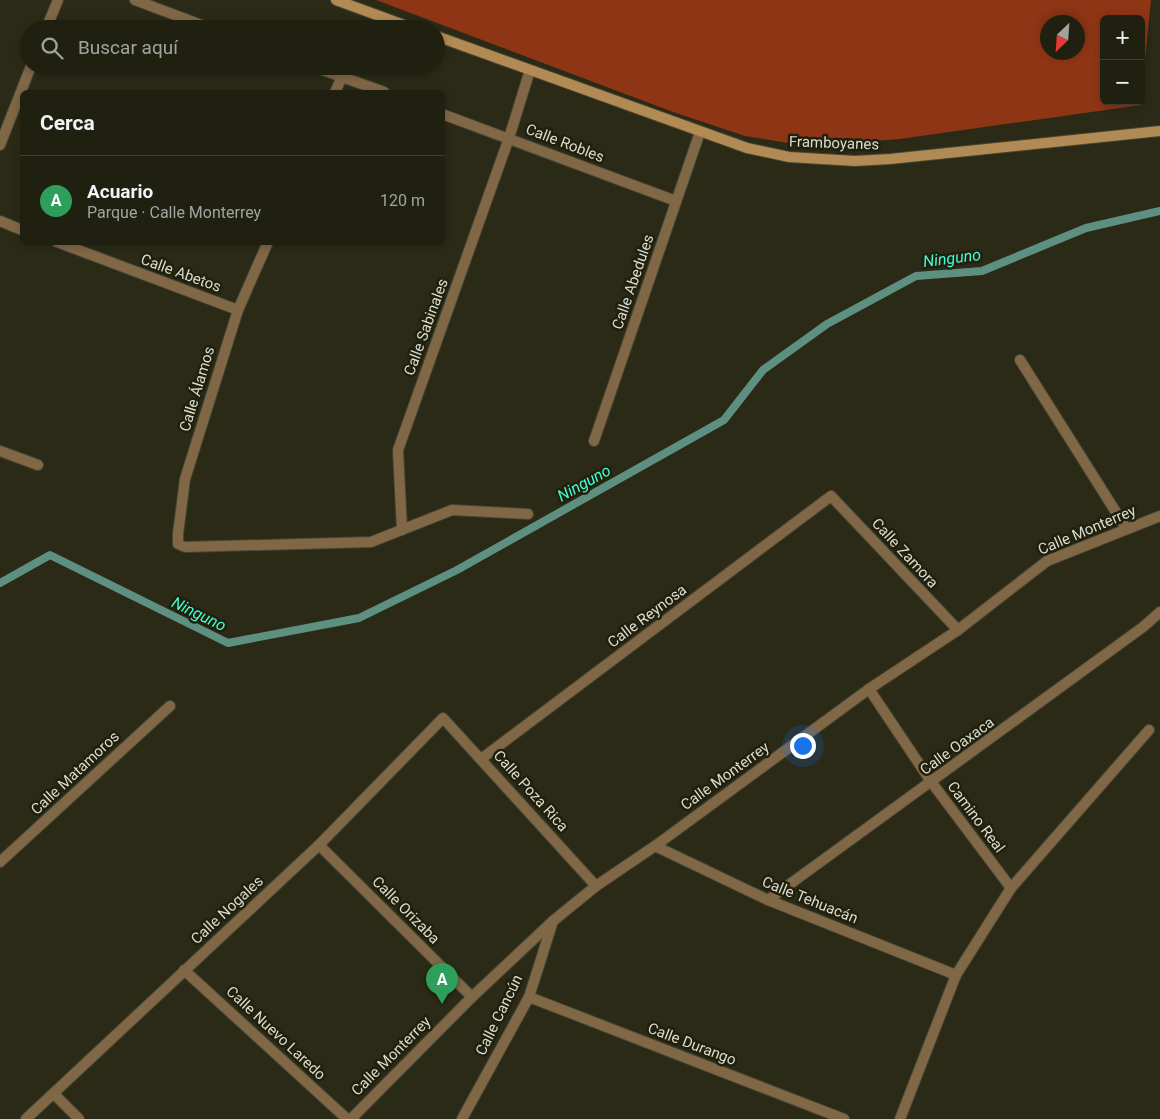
<!DOCTYPE html>
<html lang="es">
<head>
<meta charset="utf-8">
<style>
  :root { --surface:#202010; --page:#282819; --text:#f1f3f6; --muted:#a2a39f; --line:#3d3e30; --accent:#bca0f2 }
  body { margin:0; font-family:Roboto,sans-serif; background:var(--page); color:var(--text) }
  .controls { position:absolute; right:15px; top:15px; display:grid; overflow:hidden; border-radius:8px; box-shadow:0 2px 8px #0003 }
  .controls button { width:45px; height:45px; display:grid; place-items:center; padding:0; border:0; border-bottom:1px solid var(--line); background:var(--surface); color:var(--text); font:25px sans-serif }
  .compass { position:absolute; left:1040px; top:15px; width:45px; height:45px; border-radius:50%; background:var(--surface); box-shadow:0 2px 8px #0003; rotate:205deg }
  .you { position:absolute; left:802px; top:745px; width:18px; height:18px; margin:-12px; border:4px solid #fff; border-radius:50%; background:#1a73e8; box-shadow:0 0 0 8px #1a73e833 }
  .badge { display:grid; place-items:center; width:32px; height:32px; border-radius:50%; background:var(--accent); color:#fff; font-size:16px; font-weight:700 }
  .pin { position:absolute; translate:-50% -41px; filter:drop-shadow(0 1px 2px #0008) }
  .pin::after { content:''; position:absolute; top:26px; width:18px; height:15px; background:inherit; clip-path:polygon(0 0,100% 0,50% 100%) }
  .list { margin:0; padding:0; list-style:none }
  h2 { display:flex; justify-content:space-between; align-items:center; height:65px; margin:0; padding:0 20px; font-size:21px }
  h2 small { font-size:16px; font-weight:400; color:var(--muted) }
  .list li { display:grid; grid-template-columns:32px 1fr auto; gap:15px; align-items:center; box-sizing:border-box; height:90px; padding:0 20px; border-top:1px solid var(--line) }
  .list b { display:block; font-size:19px; white-space:nowrap }
  .list p { margin:0; font-size:16px; white-space:nowrap; color:var(--muted) }
  .list em { font-size:16px; font-style:normal; color:var(--muted) }
  .icon { flex:none; width:28px; height:28px; fill:none; stroke:currentColor; stroke-width:2; stroke-linecap:round; stroke-linejoin:round }
  .map { position:relative; flex:none; width:1160px; height:1119px; overflow:hidden }
  .search { position:absolute; background:var(--surface); box-shadow:0 2px 8px #0003; left:20px; top:20px; width:425px; height:55px; display:flex; align-items:center; gap:12px; box-sizing:border-box; padding:0 18px; border-radius:28px; color:var(--muted); font-size:19px }
  .panel { position:absolute; background:var(--surface); box-shadow:0 2px 8px #0003; left:20px; top:90px; width:425px; height:155px; border-radius:8px }
  .map>svg:first-child { display:block }
  .forest { fill:#8d3515; fill-rule:evenodd }
  .lines { fill:none; stroke-linecap:round; stroke-linejoin:round }
  .stream { stroke:#5e9081; stroke-width:8 }
  .minor-casing { stroke:#464634; stroke-width:12 }
  .tertiary-casing { stroke:#464634; stroke-width:12 }
  .secondary-casing { stroke:#464634; stroke-width:12 }
  .minor { stroke:#806746; stroke-width:10 }
  .tertiary { stroke:#806746; stroke-width:10 }
  .secondary { stroke:#b28a54; stroke-width:10 }
  .labels { text-anchor:middle; dominant-baseline:central; stroke-width:5; stroke-linejoin:round; paint-order:stroke }
  .street-label { font-size:15px; fill:#dbdbcf; stroke:#21200d }
  .water-label { font-size:16px; font-style:italic; fill:#3ffed6; stroke:#21200d }
</style>
</head>
<body>
<div class="map">
<svg width="1160" height="1119" viewBox="0 0 1160 1119">
  <rect width="100%" height="100%" fill="#2a2a16"/>
  <path class="forest" d="M376,0H1151L1141,100V19H1104V101H1141V105L900,139L806,146L745,136L673,112ZM1048,22H1078V52H1048Z"/>
  <g class="lines">
    <polyline class="stream" points="0,583 50,555 228,643 359,618 457,570 724,420 763,370 827,324 916,276 982,271 1086,228 1160,211"/>
    <defs>
      <g id="minor">
        <polyline points="135,0 212,29"/>
        <polyline points="46,29 58,0"/>
        <polyline points="312,66 384,92"/>
        <polyline points="335,92 342,77"/>
        <polyline points="442,114 676,201"/>
        <polyline points="0,145 31,66"/>
        <polyline points="0,221 22,230"/>
        <polyline points="57,242 238,310"/>
        <polyline points="268,242 238,310 185,479 178,534 178,544 185,547 371,542 452,510 528,514"/>
        <polyline points="1020,360 1126,528"/>
        <polyline points="594,441 700,132"/>
        <polyline points="0,451 38,465"/>
        <polyline points="402,530 398,450 509,138 530,70"/>
        <polyline points="869,689 932,783 1011,888"/>
        <polyline points="481,759 831,496 958,630"/>
        <polyline points="319,845 472,997"/>
        <polyline points="655,846 768,900 956,975"/>
        <polyline points="0,862 170,706"/>
        <polyline points="768,900 1143,627 1160,612"/>
        <polyline points="184,970 347,1119"/>
        <polyline points="529,997 844,1119"/>
        <polyline points="54,1094 79,1119"/>
        <polyline points="26,1119 319,845 443,718 596,886"/>
        <polyline points="462,1119 529,997 553,921"/>
        <polyline points="900,1119 956,975 1011,888 1149,730"/>
      </g>
      <polyline id="tertiary" points="351,1119 472,997 553,921 596,886 655,846 869,689 958,630 1047,561 1160,516"/>
      <g id="secondary">
        <polyline points="336,0 415,29"/>
        <polyline points="436,36 747,148 789,157 855,161 890,159 1160,131"/>
      </g>
    </defs>
    <use href="#minor" class="minor-casing"/>
    <use href="#tertiary" class="tertiary-casing"/>
    <use href="#secondary" class="secondary-casing"/>
    <use href="#minor" class="minor"/>
    <use href="#tertiary" class="tertiary"/>
    <use href="#secondary" class="secondary"/>
  </g>
  <g class="labels">
    <g class="street-label">
      <text transform="translate(565 143) rotate(21)">Calle Robles</text>
      <text transform="translate(834 143) rotate(2)">Framboyanes</text>
      <text transform="translate(181 273) rotate(20)">Calle Abetos</text>
      <text transform="translate(633 282) rotate(-71)">Calle Abedules</text>
      <text transform="translate(426 327) rotate(-70)">Calle Sabinales</text>
      <text transform="translate(197 389) rotate(-73)">Calle Álamos</text>
      <text transform="translate(1087 530) rotate(-23)">Calle Monterrey</text>
      <text transform="translate(905 553) rotate(47)">Calle Zamora</text>
      <text transform="translate(647 616) rotate(-37)">Calle Reynosa</text>
      <text transform="translate(957 746) rotate(-36)">Calle Oaxaca</text>
      <text transform="translate(75 773) rotate(-43)">Calle Matamoros</text>
      <text transform="translate(725 776) rotate(-36)">Calle Monterrey</text>
      <text transform="translate(531 791) rotate(48)">Calle Poza Rica</text>
      <text transform="translate(976 817) rotate(53)">Camino Real</text>
      <text transform="translate(810 900) rotate(22)">Calle Tehuacán</text>
      <text transform="translate(227 910) rotate(-43)">Calle Nogales</text>
      <text transform="translate(406 910) rotate(45)">Calle Orizaba</text>
      <text transform="translate(499 1015) rotate(-64)">Calle Cancún</text>
      <text transform="translate(276 1033) rotate(43)">Calle Nuevo Laredo</text>
      <text transform="translate(692 1044) rotate(21)">Calle Durango</text>
      <text transform="translate(391 1056) rotate(-45)">Calle Monterrey</text>
    </g>
    <g class="water-label">
      <text transform="translate(952 258) rotate(-7)">Ninguno</text>
      <text transform="translate(584 483) rotate(-29)">Ninguno</text>
      <text transform="translate(199 614) rotate(26)">Ninguno</text>
    </g>
  </g>
</svg>
<div class="controls">
<button>+</button>
<button>−</button>
</div>
<svg class="compass" viewBox="-18 -18 36 36"><path d="M0-13l5 13h-10z" fill="#e53935"/><path d="M0 13l5-13h-10z" fill="#a2a39f"/></svg>
<div class="you"></div>
<div class="pin badge" style="left:442px;top:1004px;background:#2e9e5b">A</div>
<div class="search"><svg class="icon" aria-label="search" viewBox="0 0 24 24"><circle cx="10" cy="10" r="6"/><path d="M15 15l6 6"/></svg>Buscar aquí</div>
<section class="panel">
<h2>Cerca<small></small></h2>
<ul class="list">
<li><span class="badge" style="background:#2e9e5b">A</span><div><b>Acuario</b><p>Parque · Calle Monterrey</p></div><em>120 m</em></li>
</ul>
</section>
</div>
</body>
</html>
